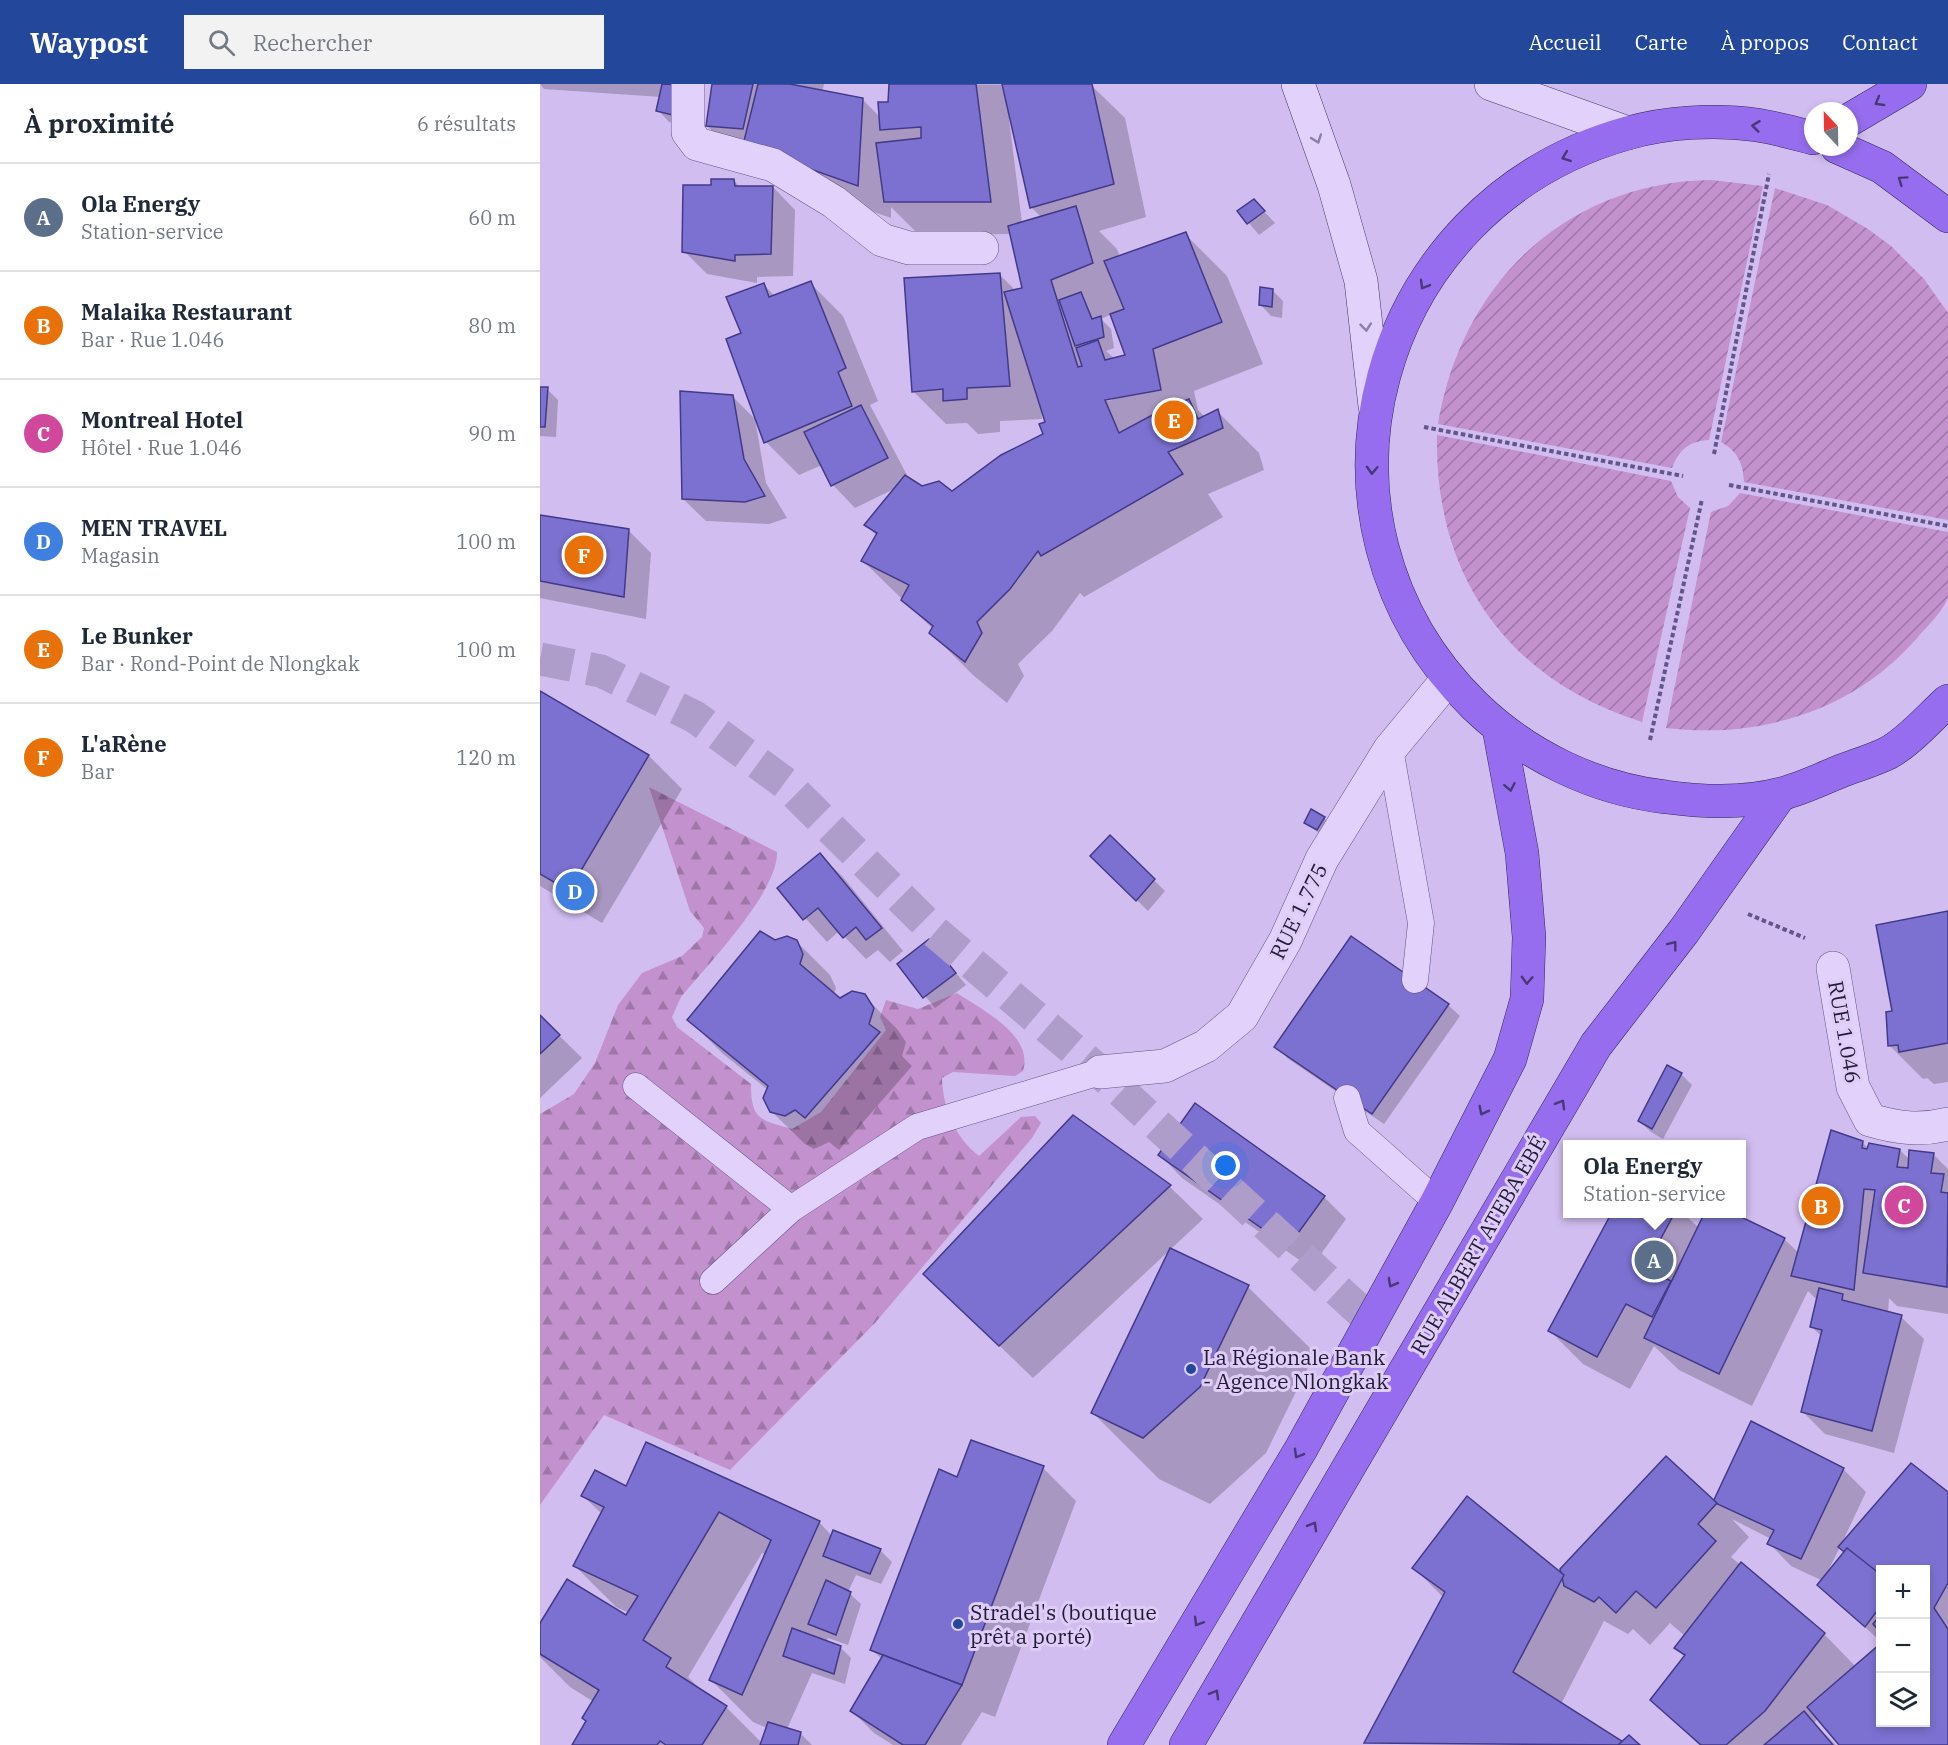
<!DOCTYPE html>
<html lang="fr">
<head>
<meta charset="utf-8">
<style>
  :root { --surface:#fff; --page:#f2f2f3; --text:#1f2937; --muted:#747a83; --line:#e0e1e3; --accent:#22479b }
  body { margin:0; font-family:"IBM Plex Serif",serif; background:var(--page); color:var(--text) }
  .controls { position:absolute; right:18px; bottom:18px; display:grid; overflow:hidden; border-radius:0px; box-shadow:0 3px 9px #0003 }
  .controls button { width:54px; height:54px; display:grid; place-items:center; padding:0; border:0; border-bottom:2px solid var(--line); background:var(--surface); color:var(--text); font:30px sans-serif }
  .compass { position:absolute; left:1264px; top:18px; width:54px; height:54px; border-radius:50%; background:var(--surface); box-shadow:0 3px 9px #0003; rotate:338deg }
  .you { position:absolute; left:686px; top:1082px; width:21px; height:21px; margin:-15px; border:4px solid #fff; border-radius:50%; background:#1a73e8; box-shadow:0 0 0 9px #1a73e833 }
  .badge { display:grid; place-items:center; width:39px; height:39px; border-radius:50%; background:var(--accent); color:#fff; font-size:20px; font-weight:700 }
  .pin { position:absolute; translate:-50% -50%; border:3px solid #fff; box-shadow:0 2px 6px #0006 }
  .popup { position:absolute; left:1023px; top:1056px; width:183px; height:78px; box-sizing:border-box; display:grid; place-content:center; border-radius:0px; background:var(--surface); filter:drop-shadow(0 2px 4px #0005); font-size:20px; white-space:nowrap; color:var(--muted) }
  .popup b { font-size:22px; color:var(--text) }
  .popup::after { content:''; position:absolute; left:50%; top:100%; margin-left:-12px; border:12px solid transparent; border-top-color:var(--surface) }
  .list { margin:0; padding:0; list-style:none }
  h2 { display:flex; justify-content:space-between; align-items:center; height:78px; margin:0; padding:0 24px; font-size:26px }
  h2 small { font-size:20px; font-weight:400; color:var(--muted) }
  .list li { display:grid; grid-template-columns:39px 1fr auto; gap:18px; align-items:center; box-sizing:border-box; height:108px; padding:0 24px; border-top:2px solid var(--line) }
  .list b { display:block; font-size:22px; white-space:nowrap }
  .list p { margin:0; font-size:20px; white-space:nowrap; color:var(--muted) }
  .list em { font-size:20px; font-style:normal; color:var(--muted) }
  .icon { flex:none; width:33px; height:33px; fill:none; stroke:currentColor; stroke-width:2; stroke-linecap:round; stroke-linejoin:round }
  .map { position:relative; flex:none; width:1408px; height:1661px; overflow:hidden }
  header { display:flex; align-items:center; gap:36px; box-sizing:border-box; height:84px; padding:0 30px; background:var(--accent); color:#fff }
  header strong { font-size:28px }
  nav { display:flex; gap:33px; margin-inline-start:auto; font-size:21px }
  .search { width:420px; height:54px; background:var(--page); display:flex; align-items:center; gap:15px; box-sizing:border-box; padding:0 21px; border-radius:0px; color:var(--muted); font-size:22px }
  main { display:flex }
  aside { flex:1; background:var(--surface) }
  .map>svg:first-child { display:block }
  .forest { fill:url(#forest-firs) }
  .garden { fill:url(#garden-furrows) }
  .shadow { fill:#0003; fill-rule:evenodd }
  .building { fill:#7c71d1; stroke:#423a89; stroke-width:1.5 }
  .lines { fill:none; stroke-linecap:round; stroke-linejoin:round }
  .minor-tunnel { stroke:#ae9dcb; stroke-width:33; stroke-dasharray:33 16; stroke-linecap:butt }
  .service-casing { stroke:#625589; stroke-width:27 }
  .minor-casing { stroke:#625589; stroke-width:34 }
  .secondary-casing { stroke:#43396b; stroke-width:34 }
  .trunk-casing { stroke:#322a56; stroke-width:34 }
  .path { stroke:#625589; stroke-width:4; stroke-dasharray:4.5 3; stroke-linecap:butt }
  .service { stroke:#e2d1fb; stroke-width:26 }
  .minor { stroke:#e2d1fb; stroke-width:33 }
  .secondary { stroke:#e2d1fb; stroke-width:33 }
  .trunk { stroke:#966dee; stroke-width:33 }
  .oneway { stroke:#493877 }
  .oneway2 { stroke:#8b7fa3 }
  .poi-dot { fill:#22479b; stroke:#dfcdf7; stroke-width:2 }
  .labels { text-anchor:middle; dominant-baseline:central; stroke-width:6; stroke-linejoin:round; paint-order:stroke }
  .street-label { font-size:21px; fill:#201b37; stroke:#dfcdf7 }
  .poi-label { font-size:21px; fill:#201b37; stroke:#dfcdf7; text-anchor:start }
</style>
</head>
<body>
<header>
<strong>Waypost</strong>
<div class="search"><svg class="icon" aria-label="search" viewBox="0 0 24 24"><circle cx="10" cy="10" r="6"/><path d="M15 15l6 6"/></svg>Rechercher</div>
<nav><a>Accueil</a><a>Carte</a><a>À propos</a><a>Contact</a></nav>
</header>
<main>
<aside>
<h2>À proximité<small>6 résultats</small></h2>
<ul class="list">
<li><span class="badge" style="background:#5c6f8a">A</span><div><b>Ola Energy</b><p>Station-service</p></div><em>60 m</em></li>
<li><span class="badge" style="background:#e8710a">B</span><div><b>Malaika Restaurant</b><p>Bar · Rue 1.046</p></div><em>80 m</em></li>
<li><span class="badge" style="background:#d1479c">C</span><div><b>Montreal Hotel</b><p>Hôtel · Rue 1.046</p></div><em>90 m</em></li>
<li><span class="badge" style="background:#3f7fe0">D</span><div><b>MEN TRAVEL</b><p>Magasin</p></div><em>100 m</em></li>
<li><span class="badge" style="background:#e8710a">E</span><div><b>Le Bunker</b><p>Bar · Rond-Point de Nlongkak</p></div><em>100 m</em></li>
<li><span class="badge" style="background:#e8710a">F</span><div><b>L'aRène</b><p>Bar</p></div><em>120 m</em></li>
</ul>
</aside>
<div class="map">
<svg width="1408" height="1661" viewBox="0 0 1408 1661">
  <defs>
    <pattern id="forest-firs" width="22" height="20" patternUnits="userSpaceOnUse" patternTransform="scale(1.5)"><rect width="22" height="20" fill="#c391ce"/><path d="M5 1l3.5 6h-7zM16 11l3.5 6h-7z" fill="#9e76a8"/></pattern>
    <pattern id="garden-furrows" width="10" height="10" patternUnits="userSpaceOnUse" patternTransform="scale(1.5)"><rect width="10" height="10" fill="#c391ce"/><path d="M-1 1l2-2M0 10L10 0M9 11l2-2" fill="none" stroke="#9e76a8"/></pattern>
  </defs>
  <rect width="100%" height="100%" fill="#d2bdf0"/>
  <path class="forest" d="M109,703L237,768C239,807 167,881 141,913L132,933L137,943L211,1000C211,1036 220,1036 252,1045L281,1028L346,946L340,933L346,916L378,925L417,909C442,926 494,951 483,987L475,992L413,988L402,994C403,1025 415,1053 439,1072L481,1033L495,1032L501,1039L492,1054L335,1239L190,1386L64,1331L0,1421V1030L34,1010L55,979L78,921L102,889L142,872L162,853L164,844L150,827Z"/>
  <g class="garden">
    <path d="M1171,96L1223,102L1169,356C1149,357 1139,366 1132,384L898,340C921,200 1026,98 1171,96Z"/>
    <path d="M1235,104L1287,121L1328,145L1351,162L1384,195L1408,229V436L1204,398C1203,379 1198,368 1181,358Z"/>
    <path d="M897,351L1131,397L1138,413L1150,424L1102,638C968,596 894,492 897,351Z"/>
    <path d="M1200,409L1408,448C1408,468 1408,493 1408,512C1405,526 1387,542 1378,553C1314,627 1221,655 1126,644L1171,428L1188,422Z"/>
  </g>
  <g class="shadow">
    <polygon points="0,0 137,0 148,43 129,38 118,26 121,13 4,5"/>
    <path d="M173,0H284L282,8L322,15L341,34L349,19L351,0L551,1L585,34L606,133L559,147L577,165L580,173L645,150L687,192L723,280L654,307L658,326L665,333L677,327L719,369L724,386L668,410L683,433L544,513L540,509L512,547L478,580L484,592L467,619L433,591L391,549L393,545L323,477L337,452L326,441L358,403L315,424L293,401L282,381L259,391L226,358L203,250L223,200L235,212L270,199L303,232L338,317L330,321L369,395L382,403L412,409L505,351L507,339L501,326L502,335L460,337V348L438,350L427,339L406,340L373,307L460,191L476,207L484,205L471,150L379,151L351,123V134L238,94L190,64L167,42ZM469,35H471L491,123L502,134L482,139ZM572,230L587,272L575,275L566,267L574,264L571,245L561,235ZM570,313L573,316L558,318Z"/>
    <polygon points="194,97 200,103 233,103 255,126 253,192 217,193 217,199 167,190 144,167 172,103"/>
    <polygon points="714,117 735,139 719,151 699,127"/>
    <polygon points="732,206 743,217 742,234 731,232 720,220"/>
    <polygon points="0,304 7,305 18,316 16,353 0,352"/>
    <polygon points="192,312 215,335 226,399 247,434 229,440 166,437 143,415"/>
    <polygon points="0,432 88,446 111,469 106,535 0,514"/>
    <polygon points="0,609 109,672 142,705 62,839 0,802"/>
    <polygon points="784,734 796,745 789,756 765,739"/>
    <polygon points="570,753 625,807 608,827 552,772"/>
    <polygon points="280,771 303,793 363,867 350,878 338,866 326,875 299,847 287,858 239,805"/>
    <polygon points="1408,829 1408,998 1394,1000 1387,994 1383,995 1350,962 1354,928 1337,842"/>
    <polygon points="812,854 908,921 920,932 844,1040 747,974 736,962"/>
    <polygon points="256,857 290,891 296,904 294,910 300,916 324,912 357,945 366,958 362,972 372,982 299,1066 289,1058 274,1065 265,1060 231,1027 228,1006 182,969 149,936 235,858"/>
    <polygon points="389,857 426,901 395,924 359,880"/>
    <polygon points="0,933 42,974 0,1014"/>
    <polygon points="1141,990 1152,1001 1123,1055 1111,1048 1099,1037"/>
    <polygon points="534,1033 630,1103 663,1135 493,1294 418,1222"/>
    <polygon points="1322,1058 1329,1065 1360,1066 1370,1076 1393,1070 1408,1085 1408,1230 1357,1222 1349,1214 1348,1229 1361,1233 1384,1255 1354,1369 1285,1350 1263,1328 1282,1253 1271,1242 1278,1217 1268,1207 1212,1322 1139,1286 1114,1262 1090,1305 1043,1280 1010,1247 1073,1130 1144,1130 1159,1144 1166,1130 1191,1130 1244,1155 1259,1169"/>
    <polygon points="620,1071 784,1113 806,1135 771,1184 642,1094"/>
    <polygon points="631,1166 708,1203 775,1269 726,1369 670,1420 619,1395 553,1329"/>
    <path d="M1212,1339L1304,1386L1326,1408L1301,1461L1371,1381L1408,1410V1661H1301L1278,1634L1274,1639L1296,1661H1159L1112,1616L1145,1573L1136,1564L1145,1552L1130,1539L1110,1561L1093,1545L1088,1550L1064,1537L1021,1620L1082,1659L1098,1661L826,1659L904,1514L874,1484L927,1414L1029,1497L1174,1419ZM1192,1435L1231,1455L1229,1459L1251,1482L1283,1497L1279,1501L1340,1557V1486H1386V1638H1340V1562L1316,1583L1284,1550L1191,1473L1209,1453ZM1300,1463L1306,1469L1287,1489Z"/>
    <polygon points="503,1384 536,1417 455,1633 442,1628 421,1661 353,1661 334,1649 312,1627 342,1575 332,1566 418,1394"/>
    <path d="M86,1404L279,1438L292,1452L294,1448L341,1467L352,1478L341,1500L316,1491L308,1508L321,1520L308,1561L288,1554L286,1558L300,1563L311,1574L305,1600L272,1589L247,1645L261,1650L272,1661H34L48,1638L54,1618L30,1603L0,1573V1542L87,1534L89,1529L76,1523L34,1481L62,1430L43,1412ZM222,1469L227,1471L171,1596L213,1638L227,1644L222,1659L186,1623L164,1609L148,1593Z"/>
  </g>
  <g class="building">
    <polygon points="122,0 141,1 137,32 116,27"/>
    <polygon points="172,0 213,0 203,45 166,42"/>
    <polygon points="218,0 250,0 323,14 318,102 203,61"/>
    <polygon points="349,0 436,0 451,118 344,118 336,59 381,54 381,43 340,46 338,18 348,18"/>
    <polygon points="462,0 552,0 574,100 490,124"/>
    <polygon points="171,95 194,95 195,102 233,102 231,170 195,171 195,177 142,168 143,101 171,101"/>
    <polygon points="714,115 725,127 707,140 697,127"/>
    <polygon points="536,122 553,179 511,196 538,283 542,282 536,264 558,256 565,276 585,271 570,230 584,225 564,177 646,148 682,238 613,265 621,306 565,316 579,349 618,328 629,347 630,345 622,326 649,315 658,335 678,325 683,344 628,368 643,390 501,472 498,467 470,505 437,538 442,549 425,578 389,549 393,542 361,516 369,501 321,477 337,449 324,441 365,391 382,402 399,397 412,407 461,371 503,350 499,340 505,338 464,208 482,204 468,142"/>
    <polygon points="460,189 470,302 427,304 427,315 403,317 403,305 372,308 364,194"/>
    <polygon points="271,197 306,284 298,288 312,322 224,359 186,255 201,249 186,213 224,199 229,213"/>
    <polygon points="720,203 733,205 732,223 719,221"/>
    <polygon points="541,208 552,235 561,232 564,253 535,262 519,216"/>
    <polygon points="0,303 8,303 5,343 0,343"/>
    <polygon points="140,307 193,311 204,375 225,412 205,418 142,415"/>
    <polygon points="321,321 348,374 291,402 264,348"/>
    <polygon points="0,431 89,445 84,513 0,497"/>
    <polygon points="0,607 109,671 29,807 0,790"/>
    <polygon points="771,725 785,733 777,746 764,739"/>
    <polygon points="570,751 615,795 596,817 550,772"/>
    <polygon points="280,769 342,844 326,856 316,843 303,854 278,824 263,836 237,804"/>
    <polygon points="1408,827 1408,959 1359,968 1358,961 1348,962 1346,928 1352,927 1336,841"/>
    <polygon points="220,847 235,856 247,852 257,856 263,870 260,880 300,914 312,907 325,910 334,924 329,940 340,948 265,1034 255,1026 245,1032 230,1028 223,1014 228,1002 147,936"/>
    <polygon points="811,852 909,920 832,1030 734,963"/>
    <polygon points="389,855 416,889 383,914 357,880"/>
    <polygon points="0,931 20,951 0,970"/>
    <polygon points="1127,981 1142,989 1112,1045 1098,1037"/>
    <polygon points="655,1019 785,1112 748,1163 618,1071"/>
    <polygon points="533,1031 631,1101 459,1262 383,1190"/>
    <polygon points="1291,1046 1323,1057 1322,1064 1327,1065 1329,1059 1360,1065 1357,1083 1368,1084 1369,1066 1394,1069 1391,1089 1404,1090 1401,1108 1408,1109 1407,1203 1323,1189 1335,1106 1324,1105 1314,1206 1251,1192"/>
    <polygon points="1071,1130 1134,1130 1105,1184 1131,1197 1112,1233 1086,1220 1057,1273 1008,1247"/>
    <polygon points="1164,1130 1195,1130 1245,1154 1179,1290 1104,1254"/>
    <polygon points="630,1164 709,1201 660,1303 603,1354 551,1329"/>
    <polygon points="1279,1204 1303,1210 1302,1216 1362,1231 1332,1347 1261,1328 1282,1246 1270,1243"/>
    <polygon points="1211,1337 1304,1384 1261,1475 1227,1460 1234,1446 1173,1418"/>
    <polygon points="431,1356 504,1382 422,1601 330,1566 399,1385 417,1393"/>
    <polygon points="106,1358 280,1437 202,1611 169,1596 231,1456 179,1428 103,1556 131,1574 126,1583 187,1622 162,1661 126,1661 120,1657 117,1661 32,1661 46,1637 42,1634 59,1606 0,1570 0,1539 27,1495 86,1531 98,1512 33,1482 64,1423 41,1412 55,1386 86,1402"/>
    <polygon points="1126,1372 1177,1419 1158,1440 1176,1457 1116,1524 1096,1507 1076,1529 1059,1513 1054,1518 1024,1502 1020,1485"/>
    <polygon points="1371,1379 1408,1408 1408,1499 1394,1524 1408,1545 1408,1661 1299,1661 1267,1623 1340,1560 1340,1638 1386,1638 1386,1486 1340,1486 1340,1497 1298,1463"/>
    <polygon points="927,1412 1024,1491 973,1588 1088,1661 824,1659 905,1508 872,1484"/>
    <polygon points="293,1446 341,1465 330,1490 283,1472"/>
    <polygon points="1307,1464 1340,1490 1340,1523 1325,1543 1277,1501"/>
    <polygon points="1201,1478 1285,1549 1225,1627 1186,1661 1161,1661 1110,1616 1145,1571 1134,1564"/>
    <polygon points="286,1496 311,1508 296,1551 268,1540"/>
    <polygon points="1340,1531 1340,1548 1333,1540"/>
    <polygon points="252,1544 301,1562 294,1590 243,1572"/>
    <polygon points="343,1571 422,1601 385,1661 363,1661 310,1627"/>
    <polygon points="1264,1627 1293,1661 1224,1661"/>
    <polygon points="228,1638 261,1648 258,1661 220,1661"/>
    <polygon points="1089,1651 1100,1661 1078,1661"/>
  </g>
  <g class="lines">
    <polyline class="minor-tunnel" points="0,575 61,587 155,633 245,699 394,847 560,988 831,1237"/>
    <defs>
      <g id="service">
        <polyline points="850,665 881,839 875,896"/>
        <polyline points="96,1002 251,1125"/>
        <polyline points="807,1014 817,1047 897,1118"/>
        <polyline points="173,1197 251,1125 377,1043 560,988"/>
      </g>
      <g id="minor">
        <polyline points="148,0 148,48 157,60 233,81 294,118 342,156 369,164 442,164"/>
        <path d="M1293,884L1313,1003L1330,1036C1357,1044 1380,1047 1408,1040"/>
        <polyline points="560,988 625,982 666,962 702,932 745,857 782,775 850,665 908,595"/>
      </g>
      <g id="secondary">
        <polyline points="758,0 794,101 821,197 835,322"/>
        <polyline points="951,0 1088,49"/>
      </g>
      <g id="trunk">
        <polyline points="1309,36 1370,0"/>
        <path d="M1273,54C1254,49 1236,44 1217,41C1176,35 1127,38 1088,49C832,120 744,435 935,622C987,672 1055,705 1126,713C1163,718 1204,720 1241,710C1261,705 1282,695 1301,687C1317,681 1334,676 1348,669C1370,657 1390,633 1408,617"/>
        <polyline points="1297,63 1342,83 1408,132"/>
        <polyline points="584,1661 761,1365 897,1118 970,975 987,915 989,853 982,769 959,645"/>
        <polyline points="646,1661 1056,961 1144,847 1240,711"/>
      </g>
    </defs>
    <use href="#service" class="service-casing"/>
    <use href="#minor" class="minor-casing"/>
    <use href="#secondary" class="secondary-casing"/>
    <use href="#trunk" class="trunk-casing"/>
    <g class="path">
      <polyline points="884,343 1143,392"/>
      <polyline points="1174,370 1229,90"/>
      <polyline points="1189,401 1408,442"/>
      <polyline points="1110,656 1162,415"/>
      <polyline points="1208,830 1265,854"/>
    </g>
    <use href="#service" class="service"/>
    <use href="#minor" class="minor"/>
    <use href="#secondary" class="secondary"/>
    <use href="#trunk" class="trunk"/>
  </g>
  <defs><path id="oneway-chevron" d="M-2-3.5L2.5 0L-2 3.5" fill="none" stroke-width="1.6" stroke-linecap="round" stroke-linejoin="round" transform="scale(1.5)"/></defs>
  <g class="oneway">
    <use href="#oneway-chevron" transform="translate(1339 18) rotate(150)"/>
    <use href="#oneway-chevron" transform="translate(1216 42) rotate(-173)"/>
    <use href="#oneway-chevron" transform="translate(1026 73) rotate(159)"/>
    <use href="#oneway-chevron" transform="translate(1362 96) rotate(-145)"/>
    <use href="#oneway-chevron" transform="translate(884 201) rotate(120)"/>
    <use href="#oneway-chevron" transform="translate(832 386) rotate(92)"/>
    <use href="#oneway-chevron" transform="translate(970 703) rotate(79)"/>
    <use href="#oneway-chevron" transform="translate(1133 861) rotate(-52)"/>
    <use href="#oneway-chevron" transform="translate(987 896) rotate(92)"/>
    <use href="#oneway-chevron" transform="translate(1021 1020) rotate(-60)"/>
    <use href="#oneway-chevron" transform="translate(943 1027) rotate(117)"/>
    <use href="#oneway-chevron" transform="translate(852 1199) rotate(119)"/>
    <use href="#oneway-chevron" transform="translate(758 1370) rotate(120)"/>
    <use href="#oneway-chevron" transform="translate(773 1442) rotate(-60)"/>
    <use href="#oneway-chevron" transform="translate(658 1538) rotate(121)"/>
    <use href="#oneway-chevron" transform="translate(675 1610) rotate(-60)"/>
  </g>
  <g class="oneway2">
    <use href="#oneway-chevron" transform="translate(777 55) rotate(70)"/>
    <use href="#oneway-chevron" transform="translate(826 243) rotate(84)"/>
  </g>
  <g class="poi-dot">
    <circle cx="651" cy="1285" r="6"/>
    <circle cx="418" cy="1540" r="6"/>
  </g>
  <g class="labels">
    <g class="street-label">
      <text transform="translate(758 827) rotate(-64)">RUE 1.775</text>
      <text transform="translate(1305 948) rotate(80)">RUE 1.046</text>
      <text transform="translate(938 1161) rotate(-60)">RUE ALBERT ATEBA EBÉ</text>
    </g>
    <g class="poi-label">
      <text x="663" y="1273">La Régionale Bank<tspan x="663" dy="24">- Agence Nlongkak</tspan></text>
      <text x="430" y="1528">Stradel's (boutique<tspan x="430" dy="24">prêt a porté)</tspan></text>
    </g>
  </g>
</svg>
<div class="controls">
<button>+</button>
<button>−</button>
<button><svg class="icon" aria-label="layers" viewBox="0 0 24 24"><path d="M12 4l9 5-9 5-9-5zM3 14l9 5 9-5"/></svg></button>
</div>
<svg class="compass" viewBox="-18 -18 36 36"><path d="M0-13l5 13h-10z" fill="#e53935"/><path d="M0 13l5-13h-10z" fill="#747a83"/></svg>
<div class="you"></div>
<div class="pin badge" style="left:1114px;top:1176px;background:#5c6f8a">A</div>
<div class="popup"><b>Ola Energy</b>Station-service</div>
<div class="pin badge" style="left:1281px;top:1122px;background:#e8710a">B</div>
<div class="pin badge" style="left:1364px;top:1121px;background:#d1479c">C</div>
<div class="pin badge" style="left:35px;top:807px;background:#3f7fe0">D</div>
<div class="pin badge" style="left:634px;top:336px;background:#e8710a">E</div>
<div class="pin badge" style="left:44px;top:471px;background:#e8710a">F</div>
</div>
</main>
</body>
</html>
